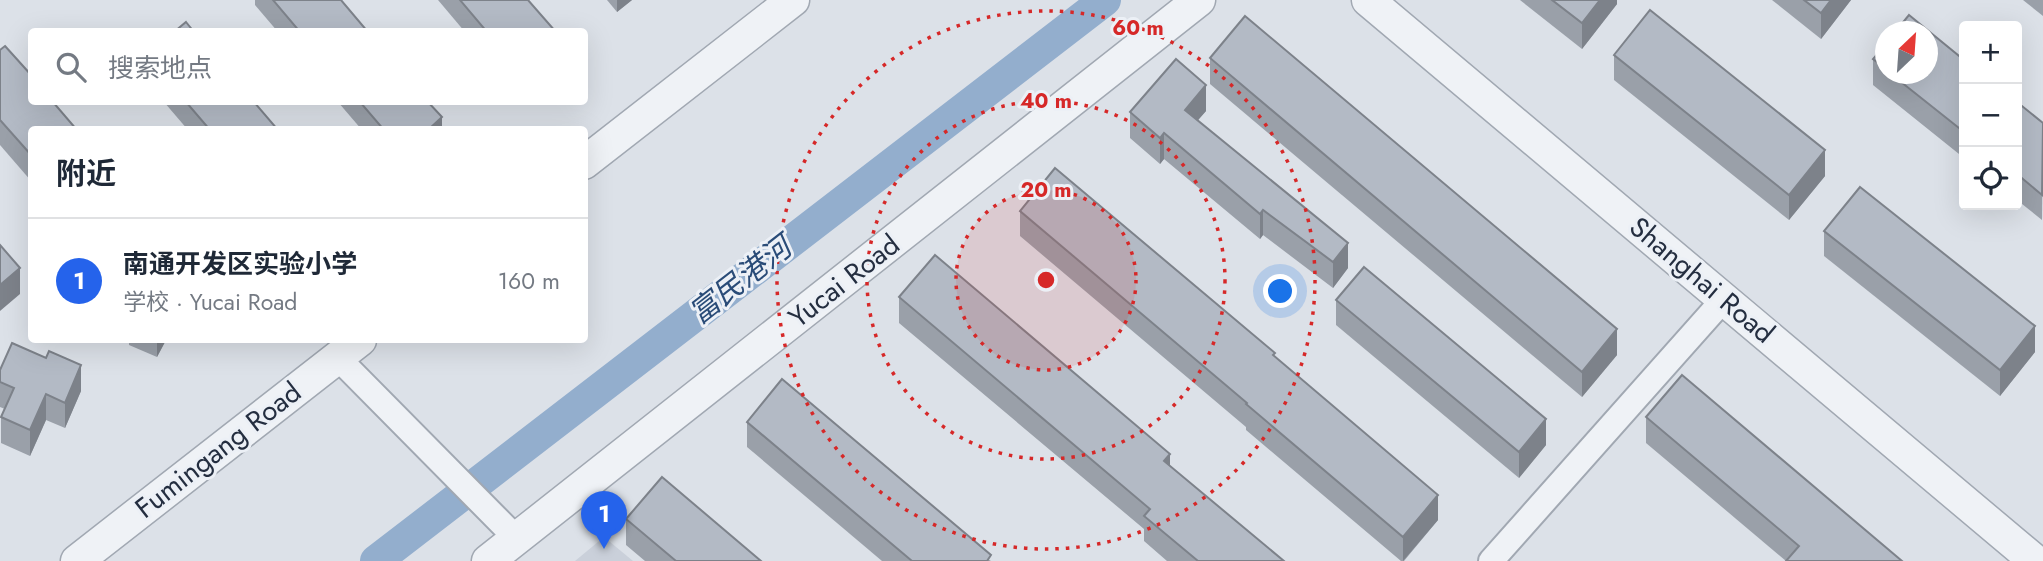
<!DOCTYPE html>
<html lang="zh">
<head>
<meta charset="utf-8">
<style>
  :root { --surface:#fff; --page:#f6f6f7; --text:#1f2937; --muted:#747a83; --line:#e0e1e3; --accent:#2563eb }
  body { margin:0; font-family:Jost,"Noto Sans SC",sans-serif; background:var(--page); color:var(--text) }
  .controls { position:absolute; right:21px; top:21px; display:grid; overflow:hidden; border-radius:7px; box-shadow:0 7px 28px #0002 }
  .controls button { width:63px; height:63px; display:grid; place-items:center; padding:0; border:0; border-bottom:2px solid var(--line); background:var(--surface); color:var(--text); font:35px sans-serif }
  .compass { position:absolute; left:1875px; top:21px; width:63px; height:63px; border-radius:50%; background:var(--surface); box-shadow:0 7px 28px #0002; rotate:25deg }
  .you { position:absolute; left:1281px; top:292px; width:24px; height:24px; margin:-18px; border:5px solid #fff; border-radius:50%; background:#1a73e8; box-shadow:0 0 0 10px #1a73e833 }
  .badge { display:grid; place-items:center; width:46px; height:46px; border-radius:50%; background:var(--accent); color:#fff; font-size:23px; font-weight:700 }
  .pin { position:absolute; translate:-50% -58px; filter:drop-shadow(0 2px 4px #0008) }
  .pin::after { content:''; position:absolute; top:37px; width:24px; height:21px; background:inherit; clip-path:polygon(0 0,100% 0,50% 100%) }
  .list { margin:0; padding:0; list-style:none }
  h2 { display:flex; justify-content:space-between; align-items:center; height:91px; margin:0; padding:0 28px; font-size:30px }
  h2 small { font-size:23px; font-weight:400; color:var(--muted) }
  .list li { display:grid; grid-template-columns:46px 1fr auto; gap:21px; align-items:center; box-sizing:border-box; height:126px; padding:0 28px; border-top:2px solid var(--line) }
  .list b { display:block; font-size:26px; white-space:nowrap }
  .list p { margin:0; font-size:23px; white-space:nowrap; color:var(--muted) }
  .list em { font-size:23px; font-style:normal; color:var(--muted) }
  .icon { flex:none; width:38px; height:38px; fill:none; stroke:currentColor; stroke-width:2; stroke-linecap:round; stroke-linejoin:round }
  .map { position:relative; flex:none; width:2043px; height:561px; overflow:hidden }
  .search { position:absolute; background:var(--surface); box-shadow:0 7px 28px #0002; left:28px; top:28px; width:560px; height:77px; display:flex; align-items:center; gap:18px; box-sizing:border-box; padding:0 24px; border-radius:7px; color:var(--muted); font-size:26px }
  .panel { position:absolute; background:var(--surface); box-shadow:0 7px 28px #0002; left:28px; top:126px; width:560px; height:217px; border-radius:7px }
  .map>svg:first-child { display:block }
  .built { fill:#cad0da }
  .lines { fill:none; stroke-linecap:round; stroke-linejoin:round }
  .canal { stroke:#93aecd; stroke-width:32 }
  .minor-casing { stroke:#a1a8b2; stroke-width:28 }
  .tertiary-casing { stroke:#a1a8b2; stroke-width:35 }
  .minor { stroke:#eff2f6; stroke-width:24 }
  .tertiary { stroke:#eff2f6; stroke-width:32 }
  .wall { fill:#9aa0a9 }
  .shaded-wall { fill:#7d828a }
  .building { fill:#b3bac5; stroke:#7d828a; stroke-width:2 }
  .ring { fill:none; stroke:#d62828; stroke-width:3.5; stroke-dasharray:3.5 7 }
  .labels { text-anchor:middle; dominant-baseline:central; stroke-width:6; stroke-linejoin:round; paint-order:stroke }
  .street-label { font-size:28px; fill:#242e40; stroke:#ecf0f6 }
  .water-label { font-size:30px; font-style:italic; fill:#2a4c78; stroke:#ecf0f6 }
  .centre { fill:#d62828; stroke:#ecf0f6; stroke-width:3.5 }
  .ring-label { font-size:21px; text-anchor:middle; font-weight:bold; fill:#d62828; stroke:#ecf0f6; stroke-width:6; stroke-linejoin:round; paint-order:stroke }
</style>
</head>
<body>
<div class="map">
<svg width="2043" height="561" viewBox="0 0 2043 561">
  <rect width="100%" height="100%" fill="#dce1e8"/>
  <polygon class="built" points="604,537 633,561 575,561"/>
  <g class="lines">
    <polyline class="canal" points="376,561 1105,0"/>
    <defs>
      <g id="minor">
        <polyline points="337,357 517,539"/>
        <polyline points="1491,561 1724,299"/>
      </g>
      <g id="tertiary">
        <polyline points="1368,0 2035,561"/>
        <polyline points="584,163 793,0"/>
        <polyline points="77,561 360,340"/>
        <polyline points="488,561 1199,0"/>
      </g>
    </defs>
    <use href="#minor" class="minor-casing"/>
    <use href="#tertiary" class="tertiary-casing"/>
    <use href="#minor" class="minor"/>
    <use href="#tertiary" class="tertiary"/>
  </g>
  <g class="wall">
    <polygon points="255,0 341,0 368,32 278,32 255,5"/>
    <polygon points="438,0 528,0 556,32 465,32"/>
    <polygon points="607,0 632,0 617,12"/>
    <polygon points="1520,0 1617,0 1617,4 1582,49"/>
    <polygon points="1772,0 1851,0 1821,39"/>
    <polygon points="2023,0 2043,0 2043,16"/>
    <polygon points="1886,44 1886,74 1928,74 1964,60 1964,158 1873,85 1873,59"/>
    <polygon points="0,50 32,130 32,182 0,145"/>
    <polygon points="1614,55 1825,176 1789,220 1614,80"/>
    <polygon points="1210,58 1617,355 1582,397 1210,84"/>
    <polygon points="164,102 254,102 278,130 188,130"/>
    <polygon points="338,102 428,102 442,130 362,130"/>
    <polygon points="2017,102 2043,123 2042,220 2017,200"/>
    <polygon points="1206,111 1198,120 1348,268 1333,288 1263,235 1260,239 1164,159 1160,164 1130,138 1130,112"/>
    <polygon points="1020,211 1275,357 1438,520 1404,561 1401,561 1246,430 1246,427 1020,236"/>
    <polygon points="1824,231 2035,352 2000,396 1824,256"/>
    <polygon points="899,297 1170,466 1284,561 1167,561 1144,541 1144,529 899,323"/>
    <polygon points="1336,300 1546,445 1519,478 1336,325"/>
    <polygon points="129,340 166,340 157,357 129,345"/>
    <polygon points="0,370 81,391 65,428 46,420 30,456 1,443 1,417 5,409 0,407"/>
    <polygon points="1646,417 1902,561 1786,561 1646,443"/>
    <polygon points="747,422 991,561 882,561 747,447"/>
    <polygon points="626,519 761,561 645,561 626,545"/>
  </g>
  <g class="shaded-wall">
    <polygon points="617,0 632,0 617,12"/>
    <polygon points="1600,0 1617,0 1617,4 1582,49 1582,23"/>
    <polygon points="1831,0 1851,0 1821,39 1821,13"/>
    <polygon points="1206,85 1206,111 1185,135 1185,110"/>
    <polygon points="442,117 442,130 428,130"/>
    <polygon points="1164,133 1164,159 1160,164 1160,138"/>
    <polygon points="1825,150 1825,176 1789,220 1789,195"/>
    <polygon points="1263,210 1263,235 1260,239 1260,214"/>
    <polygon points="1348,243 1348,268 1333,288 1333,262"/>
    <polygon points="20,268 20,294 0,311 0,285"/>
    <polygon points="2035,326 2035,352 2000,396 2000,370"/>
    <polygon points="1617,329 1617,355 1582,397 1582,372"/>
    <polygon points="157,340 166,340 157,357"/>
    <polygon points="81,365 81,391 65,428 65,403"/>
    <polygon points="46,394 46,420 30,456 30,430"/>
    <polygon points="1546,419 1546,445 1519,478 1519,452"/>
    <polygon points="1170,454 1170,479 1164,461"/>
    <polygon points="1438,495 1438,520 1403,561 1403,537"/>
  </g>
  <g class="building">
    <polygon points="273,0 341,0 368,32 300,32"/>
    <polygon points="460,0 528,0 556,32 487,32"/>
    <polygon points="1552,0 1600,0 1582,23"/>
    <polygon points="1804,0 1831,0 1821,13"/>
    <polygon points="1650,10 1825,150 1789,195 1614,55"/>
    <polygon points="1909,15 1964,60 1964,132 1891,74 1928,74 1928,32 1895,32"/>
    <polygon points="1245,16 1617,329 1582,372 1210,58"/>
    <polygon points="186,22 194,32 174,32"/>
    <polygon points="1886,44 1886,69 1873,59"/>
    <polygon points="5,46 32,76 32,102 53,102 77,130 32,130 32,156 0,120 0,50"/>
    <polygon points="1176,59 1206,85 1185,110 1348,243 1333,262 1263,210 1260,214 1164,133 1160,138 1130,112"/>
    <polygon points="186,102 254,102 278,130 210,130"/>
    <polygon points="360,102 428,102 442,117 428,130 384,130"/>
    <polygon points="2017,102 2043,123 2042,195 2017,174"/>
    <polygon points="1055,168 1275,353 1273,355 1438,495 1403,537 1246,404 1247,403 1020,211"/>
    <polygon points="1860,187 2035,326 2000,370 1824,231"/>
    <polygon points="0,245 20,268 0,285"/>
    <polygon points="935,255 1170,454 1164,461 1284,561 1198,561 1144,516 1150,509 899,297"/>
    <polygon points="1364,267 1546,419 1519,452 1336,300"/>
    <polygon points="12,343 46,358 49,351 81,365 65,403 46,394 30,430 1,417 14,388 0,382 0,370"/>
    <polygon points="1682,375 1902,561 1786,561 1799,546 1646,417"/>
    <polygon points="782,379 991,555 987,561 912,561 747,422"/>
    <polygon points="662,477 761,561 676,561 626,519"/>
  </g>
  <circle cx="1046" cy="280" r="90" fill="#d62828" fill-opacity=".12"/>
  <g class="ring">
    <circle cx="1046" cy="280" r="90"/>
    <circle cx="1046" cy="280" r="179"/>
    <circle cx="1046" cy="280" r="269"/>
  </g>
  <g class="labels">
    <g class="street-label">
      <text transform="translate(1702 280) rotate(40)">Shanghai Road</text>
      <text transform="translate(844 281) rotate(-38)">Yucai Road</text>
      <text transform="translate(218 450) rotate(-38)">Fumingang Road</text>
    </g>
    <g class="water-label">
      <text transform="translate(740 280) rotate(-38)">富民港河</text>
    </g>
  </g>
  <circle cx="1046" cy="280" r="10" class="centre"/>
  <g class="ring-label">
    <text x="1138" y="35">60 m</text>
    <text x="1046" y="108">40 m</text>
    <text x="1046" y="197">20 m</text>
  </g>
</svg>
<div class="controls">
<button>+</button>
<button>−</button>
<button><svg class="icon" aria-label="locate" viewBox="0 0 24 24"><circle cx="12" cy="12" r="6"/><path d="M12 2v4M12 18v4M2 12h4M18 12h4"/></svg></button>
</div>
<svg class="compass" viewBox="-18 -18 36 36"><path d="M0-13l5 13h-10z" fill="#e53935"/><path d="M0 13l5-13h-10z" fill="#747a83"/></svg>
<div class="you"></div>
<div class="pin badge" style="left:604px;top:549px">1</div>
<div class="search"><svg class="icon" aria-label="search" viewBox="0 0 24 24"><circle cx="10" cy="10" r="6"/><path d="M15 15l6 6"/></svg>搜索地点</div>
<section class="panel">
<h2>附近<small></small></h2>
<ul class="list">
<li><span class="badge">1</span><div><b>南通开发区实验小学</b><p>学校 · Yucai Road</p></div><em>160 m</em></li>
</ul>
</section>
</div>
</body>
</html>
